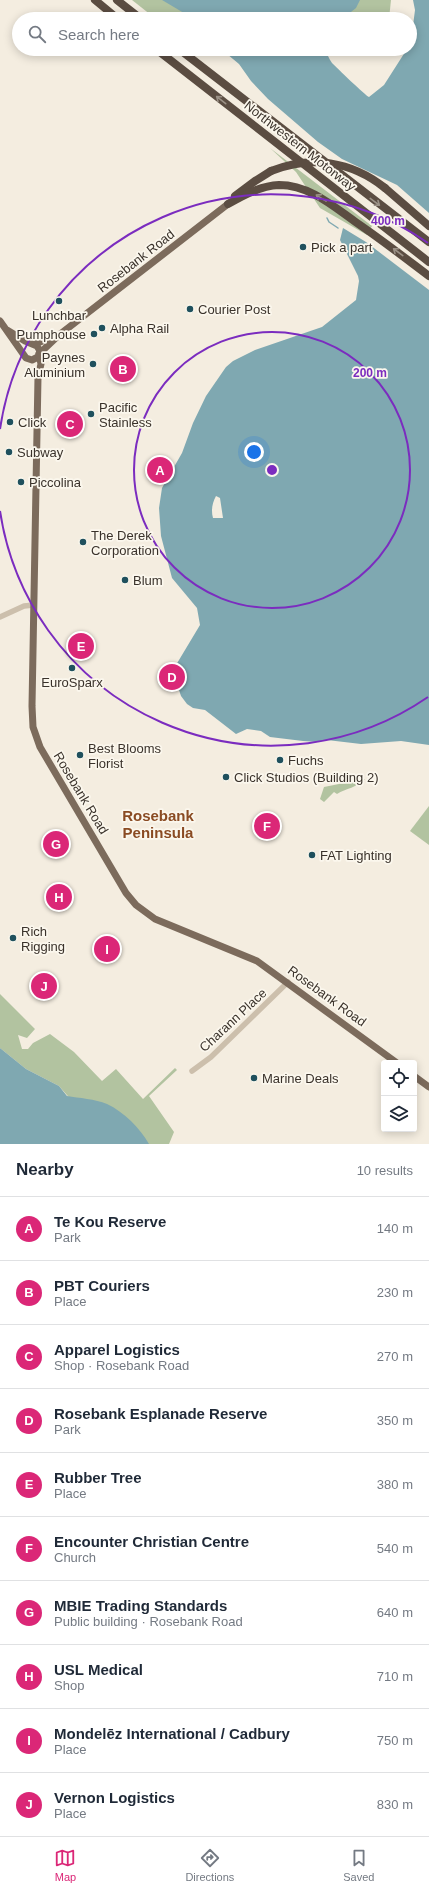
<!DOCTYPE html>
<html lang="en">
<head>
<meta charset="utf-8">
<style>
  :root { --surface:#fff; --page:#f2f2f3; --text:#1f2937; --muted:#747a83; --line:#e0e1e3; --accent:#db2777 }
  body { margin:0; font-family:Helvetica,sans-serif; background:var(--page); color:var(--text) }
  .controls { position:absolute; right:12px; bottom:12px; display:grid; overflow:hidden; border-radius:4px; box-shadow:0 2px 10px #0003 }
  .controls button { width:36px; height:36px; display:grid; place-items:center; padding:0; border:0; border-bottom:1px solid var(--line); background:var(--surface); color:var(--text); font:20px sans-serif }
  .you { position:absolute; left:254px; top:452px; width:14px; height:14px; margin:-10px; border:3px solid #fff; border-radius:50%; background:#1a73e8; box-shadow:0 0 0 6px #1a73e833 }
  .badge { display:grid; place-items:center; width:26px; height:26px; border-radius:50%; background:var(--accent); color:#fff; font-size:13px; font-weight:700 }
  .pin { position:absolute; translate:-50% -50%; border:2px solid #fff; box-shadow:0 1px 4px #0006 }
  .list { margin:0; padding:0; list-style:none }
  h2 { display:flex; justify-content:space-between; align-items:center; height:52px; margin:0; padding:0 16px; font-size:17px }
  h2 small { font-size:13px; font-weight:400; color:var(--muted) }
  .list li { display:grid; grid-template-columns:26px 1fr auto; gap:12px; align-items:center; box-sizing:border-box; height:64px; padding:0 16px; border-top:1px solid var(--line) }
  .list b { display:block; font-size:15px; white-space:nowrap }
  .list p { margin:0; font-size:13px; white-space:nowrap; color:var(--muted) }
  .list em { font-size:13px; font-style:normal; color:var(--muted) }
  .icon { flex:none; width:22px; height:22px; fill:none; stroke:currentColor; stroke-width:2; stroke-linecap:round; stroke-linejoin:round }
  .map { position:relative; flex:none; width:429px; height:1144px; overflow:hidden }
  .search { position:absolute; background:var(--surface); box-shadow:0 2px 10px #0003; left:12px; right:12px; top:12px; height:44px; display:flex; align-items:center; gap:10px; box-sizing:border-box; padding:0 14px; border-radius:22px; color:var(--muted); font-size:15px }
  .sheet { height:692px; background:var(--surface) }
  nav { display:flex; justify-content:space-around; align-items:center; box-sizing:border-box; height:56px; border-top:1px solid var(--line); background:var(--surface); font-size:11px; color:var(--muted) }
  nav a { display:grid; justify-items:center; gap:2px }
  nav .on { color:var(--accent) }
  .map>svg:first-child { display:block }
  .green { fill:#b2c3a0 }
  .water { fill:#7fa8b1; fill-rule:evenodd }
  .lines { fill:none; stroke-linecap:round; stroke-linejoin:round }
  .stream { stroke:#7fa8b1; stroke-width:1.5 }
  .minor { stroke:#ccbfac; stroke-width:5.5 }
  .major { stroke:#7c6b5c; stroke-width:7 }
  .highway { stroke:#5b4d42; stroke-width:8 }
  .highway-bridge { stroke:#5b4d42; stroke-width:8 }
  .oneway { stroke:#9b9186 }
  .ring { fill:none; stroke:#7b2cbf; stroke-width:2 }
  .poi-dot { fill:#1f505d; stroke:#fbf7ed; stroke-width:1.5 }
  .labels { text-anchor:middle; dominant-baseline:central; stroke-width:3.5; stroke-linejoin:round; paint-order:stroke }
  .street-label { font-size:13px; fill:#3a322b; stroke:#fbf7ed }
  .poi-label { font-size:13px; fill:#3a322b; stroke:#fbf7ed; text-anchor:start }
  .quarter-label { font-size:15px; font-weight:bold; fill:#8a4b23; stroke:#fbf7ed }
  .centre { fill:#7b2cbf; stroke:#fbf7ed; stroke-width:2 }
  .ring-label { font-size:12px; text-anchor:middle; font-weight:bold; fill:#7b2cbf; stroke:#fbf7ed; stroke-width:3.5; stroke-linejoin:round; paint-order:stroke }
</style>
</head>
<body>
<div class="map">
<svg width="429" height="1144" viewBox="0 0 429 1144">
  <rect width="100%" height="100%" fill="#f4ede0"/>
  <g class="green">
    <polygon points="132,0 391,0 389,19 156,19"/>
    <polygon points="270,148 372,226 367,235 320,208 296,172"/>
    <path d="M365,779C357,788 346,788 337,794L334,792L324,802L320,799L324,787L344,783L343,780Z"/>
    <polygon points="429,806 429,845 410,831"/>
    <polygon points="0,994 35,1029 27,1038 18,1035 22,1049 28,1049 33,1043 50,1034 74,1052 102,1081 116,1069 143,1099 175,1068 177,1070 149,1096 174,1132 169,1144 110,1144 59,1086 26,1069 0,1048"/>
  </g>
  <g class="water">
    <polygon points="162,0 360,0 356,8 342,19 194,19"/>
    <path d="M413,0H429V213L397,185L342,159L318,142L268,99L251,81L239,64L221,49H324C327,53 329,59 332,63C336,67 366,96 369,97L384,85L407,49H410L415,10Z"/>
    <path d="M343,228L366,242L429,290V745L401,741L361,744L327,740L317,742L303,741L270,737L261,731L247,729L236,734L205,710L193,708L187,704L181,696L178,687L176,665L200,625L197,608L172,578L161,536L159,508L162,488L182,453L193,423L206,396L226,367L233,361L255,350L322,327L356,300L359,281L358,276L340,240ZM216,496L220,498L223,518H213C211,511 212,503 216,496Z"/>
    <path d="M0,1048L26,1069L59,1086L67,1096C79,1098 95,1099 107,1104C124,1112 140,1128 149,1144H0Z"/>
  </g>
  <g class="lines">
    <polyline class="stream" points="327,218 329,222 338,228"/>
    <g class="minor">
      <polyline points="0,617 24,606 34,605"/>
      <polyline points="192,1071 211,1057 288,982"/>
    </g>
    <g class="major">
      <polyline points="0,321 26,358 32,360 38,357 40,351 37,346 25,341 7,330"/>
      <polyline points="35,344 55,336"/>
      <polyline points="40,353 59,335 228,204"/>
      <polyline points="39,354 41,364 38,377 32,706 33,727 40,747 126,893 136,905 155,919 257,961 397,1063"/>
      <polyline points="414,1076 429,1087"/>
    </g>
    <g class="highway">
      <polyline points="95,0 118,19"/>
      <polyline points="117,0 141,19"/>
      <polyline points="156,49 429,262"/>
      <polyline points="179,49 429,242"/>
      <polyline points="385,188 429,226"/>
      <polyline points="235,196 255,181 271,171"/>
      <path d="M228,204C244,195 260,186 279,185C310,185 334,207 357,223C382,240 405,258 429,276"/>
    </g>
    <path class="highway-bridge" d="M271,171C311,155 351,161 385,188"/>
  </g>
  <defs><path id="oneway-shaft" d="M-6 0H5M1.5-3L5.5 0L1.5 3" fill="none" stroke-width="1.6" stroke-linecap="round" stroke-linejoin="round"/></defs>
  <g class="oneway">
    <use href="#oneway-shaft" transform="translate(221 100) rotate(-142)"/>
    <use href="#oneway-shaft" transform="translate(321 198) rotate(-148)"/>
    <use href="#oneway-shaft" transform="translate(375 202) rotate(37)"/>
    <use href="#oneway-shaft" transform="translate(398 252) rotate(-143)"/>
  </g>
  <g class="ring">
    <circle cx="272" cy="470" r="138"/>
    <path d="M428 697A275 275 0 0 1 0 511M0 429A275 275 0 0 1 428 243"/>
  </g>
  <g class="poi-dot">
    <circle cx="303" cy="247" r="4"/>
    <circle cx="59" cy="301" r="4"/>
    <circle cx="190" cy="309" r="4"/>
    <circle cx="102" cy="328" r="4"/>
    <circle cx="94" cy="334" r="4"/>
    <circle cx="93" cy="364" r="4"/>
    <circle cx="91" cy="414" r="4"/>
    <circle cx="10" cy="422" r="4"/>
    <circle cx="9" cy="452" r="4"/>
    <circle cx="21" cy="482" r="4"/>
    <circle cx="83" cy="542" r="4"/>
    <circle cx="125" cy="580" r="4"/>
    <circle cx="72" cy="668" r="4"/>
    <circle cx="80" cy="755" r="4"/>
    <circle cx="280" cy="760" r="4"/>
    <circle cx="226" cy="777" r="4"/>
    <circle cx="312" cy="855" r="4"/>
    <circle cx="13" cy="938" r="4"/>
    <circle cx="254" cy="1078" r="4"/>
  </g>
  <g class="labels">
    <g class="street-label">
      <text transform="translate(300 146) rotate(38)">Northwestern Motorway</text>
      <text transform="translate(136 261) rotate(-38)">Rosebank Road</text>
      <text transform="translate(81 793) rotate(59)">Rosebank Road</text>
      <text transform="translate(327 996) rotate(36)">Rosebank Road</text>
      <text transform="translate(233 1020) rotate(-43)">Charann Place</text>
    </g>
    <g class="poi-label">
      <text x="311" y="247">Pick a part</text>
      <text x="198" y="309">Courier Post</text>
      <text x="59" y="315" text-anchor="middle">Lunchbar</text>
      <text x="110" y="328">Alpha Rail</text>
      <text x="86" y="334" text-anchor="end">Pumphouse</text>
      <text x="85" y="357" text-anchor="end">Paynes<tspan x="85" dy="15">Aluminium</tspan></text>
      <text x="99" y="407">Pacific<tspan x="99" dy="15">Stainless</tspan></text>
      <text x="18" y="422">Click</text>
      <text x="17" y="452">Subway</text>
      <text x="29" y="482">Piccolina</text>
      <text x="91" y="535">The Derek<tspan x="91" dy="15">Corporation</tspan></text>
      <text x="133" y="580">Blum</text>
      <text x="72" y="682" text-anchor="middle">EuroSparx</text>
      <text x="88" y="748">Best Blooms<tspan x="88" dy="15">Florist</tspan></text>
      <text x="288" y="760">Fuchs</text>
      <text x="234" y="777">Click Studios (Building 2)</text>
      <text x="320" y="855">FAT Lighting</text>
      <text x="21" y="931">Rich<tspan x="21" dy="15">Rigging</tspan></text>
      <text x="262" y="1078">Marine Deals</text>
    </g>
    <g class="quarter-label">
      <text x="158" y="815">Rosebank<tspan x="158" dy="17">Peninsula</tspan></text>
    </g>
  </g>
  <circle cx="272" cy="470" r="6" class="centre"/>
  <g class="ring-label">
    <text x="388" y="225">400 m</text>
    <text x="370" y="377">200 m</text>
  </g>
</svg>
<div class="controls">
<button><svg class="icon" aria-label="locate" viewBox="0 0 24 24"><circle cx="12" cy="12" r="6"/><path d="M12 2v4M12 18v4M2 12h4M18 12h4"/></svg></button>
<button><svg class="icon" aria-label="layers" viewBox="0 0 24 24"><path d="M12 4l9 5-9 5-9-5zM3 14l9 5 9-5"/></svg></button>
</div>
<div class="you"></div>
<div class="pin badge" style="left:160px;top:470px">A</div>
<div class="pin badge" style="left:123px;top:369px">B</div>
<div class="pin badge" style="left:70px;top:424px">C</div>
<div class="pin badge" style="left:172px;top:677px">D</div>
<div class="pin badge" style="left:81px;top:646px">E</div>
<div class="pin badge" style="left:267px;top:826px">F</div>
<div class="pin badge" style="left:56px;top:844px">G</div>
<div class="pin badge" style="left:59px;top:897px">H</div>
<div class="pin badge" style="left:107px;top:949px">I</div>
<div class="pin badge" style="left:44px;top:986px">J</div>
<div class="search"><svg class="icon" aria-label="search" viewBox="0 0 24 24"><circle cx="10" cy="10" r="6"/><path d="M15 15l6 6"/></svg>Search here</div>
</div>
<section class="sheet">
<h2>Nearby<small>10 results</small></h2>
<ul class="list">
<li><span class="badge">A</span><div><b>Te Kou Reserve</b><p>Park</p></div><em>140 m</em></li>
<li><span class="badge">B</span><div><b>PBT Couriers</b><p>Place</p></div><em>230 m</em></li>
<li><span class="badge">C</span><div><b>Apparel Logistics</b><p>Shop · Rosebank Road</p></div><em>270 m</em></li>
<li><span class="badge">D</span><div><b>Rosebank Esplanade Reserve</b><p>Park</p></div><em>350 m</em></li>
<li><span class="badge">E</span><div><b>Rubber Tree</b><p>Place</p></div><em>380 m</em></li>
<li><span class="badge">F</span><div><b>Encounter Christian Centre</b><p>Church</p></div><em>540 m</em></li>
<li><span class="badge">G</span><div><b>MBIE Trading Standards</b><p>Public building · Rosebank Road</p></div><em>640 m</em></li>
<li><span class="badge">H</span><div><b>USL Medical</b><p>Shop</p></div><em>710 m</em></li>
<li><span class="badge">I</span><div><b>Mondelēz International / Cadbury</b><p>Place</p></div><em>750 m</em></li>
<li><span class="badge">J</span><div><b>Vernon Logistics</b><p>Place</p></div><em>830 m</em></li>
</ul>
</section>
<nav>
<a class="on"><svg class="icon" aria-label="map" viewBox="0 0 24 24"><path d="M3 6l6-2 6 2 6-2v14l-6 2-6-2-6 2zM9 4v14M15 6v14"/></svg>Map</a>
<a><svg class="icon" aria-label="directions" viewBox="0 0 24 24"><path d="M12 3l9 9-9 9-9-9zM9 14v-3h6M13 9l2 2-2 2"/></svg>Directions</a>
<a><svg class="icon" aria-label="saved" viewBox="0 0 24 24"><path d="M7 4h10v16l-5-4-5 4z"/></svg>Saved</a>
</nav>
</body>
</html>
